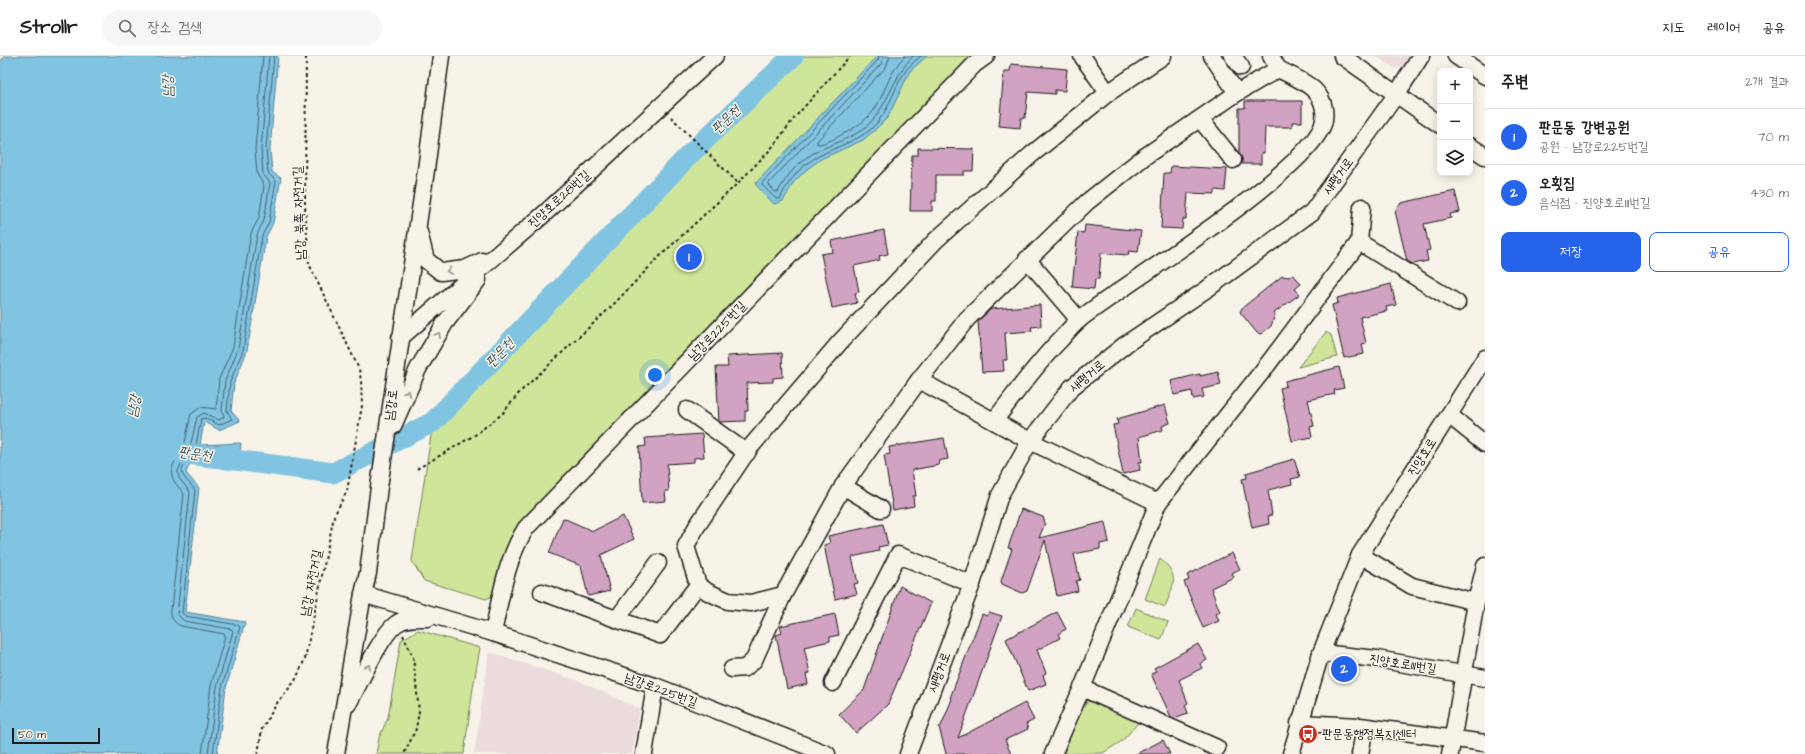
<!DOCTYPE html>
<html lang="ko">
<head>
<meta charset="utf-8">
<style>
  :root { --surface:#fff; --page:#f6f6f6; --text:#222; --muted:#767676; --line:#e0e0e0; --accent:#2563eb }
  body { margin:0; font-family:"Architects Daughter","Poor Story",sans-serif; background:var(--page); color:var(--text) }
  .controls { position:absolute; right:12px; top:12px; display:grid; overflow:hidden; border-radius:8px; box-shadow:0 2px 10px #0003 }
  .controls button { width:36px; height:36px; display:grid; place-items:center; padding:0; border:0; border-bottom:1px solid var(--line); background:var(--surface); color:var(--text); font:20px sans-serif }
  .scale { position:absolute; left:12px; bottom:10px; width:88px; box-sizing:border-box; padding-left:4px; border:2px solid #1c1c1c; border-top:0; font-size:11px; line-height:14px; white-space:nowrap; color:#1c1c1c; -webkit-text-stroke:3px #f7f3e8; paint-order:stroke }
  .you { position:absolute; left:655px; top:319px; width:14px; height:14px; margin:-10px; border:3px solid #fff; border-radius:50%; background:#1a73e8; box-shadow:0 0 0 6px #1a73e833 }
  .badge { display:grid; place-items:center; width:26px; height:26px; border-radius:50%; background:var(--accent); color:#fff; font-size:13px; font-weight:700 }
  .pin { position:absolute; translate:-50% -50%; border:2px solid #fff; box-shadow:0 1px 4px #0006 }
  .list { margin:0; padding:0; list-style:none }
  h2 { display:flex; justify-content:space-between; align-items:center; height:52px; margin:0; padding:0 16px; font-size:17px }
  h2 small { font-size:13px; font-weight:400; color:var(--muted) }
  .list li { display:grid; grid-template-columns:26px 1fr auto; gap:12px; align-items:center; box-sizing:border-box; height:56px; padding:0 16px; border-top:1px solid var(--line) }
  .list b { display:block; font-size:15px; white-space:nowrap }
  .list p { margin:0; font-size:13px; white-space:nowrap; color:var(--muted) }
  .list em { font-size:13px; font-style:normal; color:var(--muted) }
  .actions { display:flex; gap:8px; padding:12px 16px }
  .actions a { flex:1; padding:9px 0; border:1px solid var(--accent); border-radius:8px; text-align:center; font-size:14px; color:var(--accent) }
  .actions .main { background:var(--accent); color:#fff }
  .icon { flex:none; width:22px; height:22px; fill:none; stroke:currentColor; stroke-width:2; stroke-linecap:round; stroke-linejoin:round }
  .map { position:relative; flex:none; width:1485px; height:698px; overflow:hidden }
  header { display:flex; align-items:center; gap:24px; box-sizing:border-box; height:56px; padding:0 20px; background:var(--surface); border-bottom:1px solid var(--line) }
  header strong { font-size:19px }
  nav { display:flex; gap:22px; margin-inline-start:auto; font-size:14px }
  .search { width:280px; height:36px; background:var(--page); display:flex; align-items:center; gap:10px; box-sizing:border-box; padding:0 14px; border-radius:22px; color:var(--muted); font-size:15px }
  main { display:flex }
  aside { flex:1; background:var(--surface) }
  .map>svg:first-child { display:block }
  .built { fill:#ecdbdd }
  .green { fill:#cee59a; stroke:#75805b }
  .water { fill:#81c4e2; stroke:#598193 }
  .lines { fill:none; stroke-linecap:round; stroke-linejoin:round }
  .shore { stroke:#445f6b; stroke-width:1 }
  .river { stroke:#81c4e2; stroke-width:21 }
  .building { fill:#d1a2c2; stroke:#1c1c1c }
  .minor-casing { stroke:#1c1c1c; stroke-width:19 }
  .path { stroke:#1c1c1c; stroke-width:2; stroke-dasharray:3 3; stroke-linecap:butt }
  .minor { stroke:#f7f3e8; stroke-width:16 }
  .oneway { stroke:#94928c }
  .labels { text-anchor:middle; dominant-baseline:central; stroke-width:3; stroke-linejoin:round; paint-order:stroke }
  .street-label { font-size:13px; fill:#1c1c1c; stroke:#f7f3e8 }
  .poi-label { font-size:13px; fill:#1c1c1c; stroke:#f7f3e8; text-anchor:start }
  .water-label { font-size:14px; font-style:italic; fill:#3f5761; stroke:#f7f3e8 }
</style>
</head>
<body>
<header>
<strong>Strollr</strong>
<div class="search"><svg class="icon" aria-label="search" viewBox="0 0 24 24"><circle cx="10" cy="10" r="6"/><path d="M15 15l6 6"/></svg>장소 검색</div>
<nav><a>지도</a><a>레이어</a><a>공유</a></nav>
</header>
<main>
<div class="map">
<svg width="1485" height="698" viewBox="0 0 1485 698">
  <rect width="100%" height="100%" fill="#f7f3e8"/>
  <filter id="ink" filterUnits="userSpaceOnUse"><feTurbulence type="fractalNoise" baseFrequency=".025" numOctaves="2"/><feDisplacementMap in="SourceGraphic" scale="8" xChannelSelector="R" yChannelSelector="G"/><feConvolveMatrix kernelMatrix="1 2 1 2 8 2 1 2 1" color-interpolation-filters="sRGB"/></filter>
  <g filter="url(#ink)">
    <g class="built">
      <polygon points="1376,0 1410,0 1402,11 1394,12"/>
      <polygon points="489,596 579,625 640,653 632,698 474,698"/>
    </g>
    <g class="green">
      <polygon points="796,0 977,0 520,472 495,539 486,543 424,525 412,505 433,366"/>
      <polygon points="1326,276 1331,279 1337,301 1298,311"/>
      <path d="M1160,503C1181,519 1173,530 1165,551L1145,543Z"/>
      <polygon points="1136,552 1168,566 1161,584 1128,571"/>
      <polygon points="418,574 480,592 473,632 464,698 376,698 379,682 388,661 401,584"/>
      <path d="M1091,644L1137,664L1138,667L1122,685L1103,697L1064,698C1067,686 1080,648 1091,644Z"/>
    </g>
    <g class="water">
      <polygon points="4,0 278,0 270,93 272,116 281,122 273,167 266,181 247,295 234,327 231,355 240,365 219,374 204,366 200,389 241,387 239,403 216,397 189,409 186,417 199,432 185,556 245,566 226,632 217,698 0,698 0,7"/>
      <polygon points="877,0 927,0 910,15 888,61 875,74 863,84 821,103 806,114 794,126 783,145 774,148 755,128"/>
    </g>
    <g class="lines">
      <g class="shore">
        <path d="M879,0L878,4L762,127V129L776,143L780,142C789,124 801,109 819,100C837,90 855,86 871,73C891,55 892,33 907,13C911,8 916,4 921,0"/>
        <path d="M884,0L881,8L769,127V129L775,136H778C787,119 800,103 818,95C836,86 854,82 869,68C889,48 893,20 913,0"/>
        <path d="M890,0L886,11L817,85V88C825,88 836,82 843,78C855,72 869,63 876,51C886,34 890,14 905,0"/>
        <path d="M202,698L211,630L225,580L224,578L181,570C174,567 170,561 171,553L184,438C181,433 176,429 174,425C167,413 177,400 186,394L185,386L191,358L201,351L216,353L219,323L233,291L251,177L259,162L264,130L257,118L255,93L263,0"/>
        <polyline points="208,698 217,631 233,575 231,573 184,565 177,558 190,436 179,422 178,415 183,403 194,397 191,387 197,361 204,357 219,364 224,361 222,354 225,325 238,293 257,179 264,164 270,127 263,118 261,93 269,0"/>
        <path d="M213,698L222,631L240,571L238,569L185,560L182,557L195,434C192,429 186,425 183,419C177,406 202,400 209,396L207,393H199L196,389L201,363L206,362L219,369L232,363L227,355L230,326L243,294L262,180L269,166L276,125L268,117L266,93L274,0"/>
      </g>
      <polyline class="river" points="181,397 333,417 433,366 688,100 793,0"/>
    </g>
    <g class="building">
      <polygon points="1011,8 1067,13 1065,35 1055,34 1055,38 1028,36 1025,62 1021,62 1020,72 999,70 1004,15 1010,15"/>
      <polygon points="1245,45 1302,45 1302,66 1292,66 1292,71 1265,71 1264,97 1261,97 1261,108 1242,108 1242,102 1239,97 1239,52 1245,52"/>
      <polygon points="918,92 974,93 973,115 964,115 964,119 936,119 936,145 932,145 932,155 910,155 912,99 918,99"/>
      <polygon points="1171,110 1227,113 1225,135 1215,134 1215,138 1188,137 1186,163 1183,163 1182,173 1161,172 1164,117 1170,117"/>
      <polygon points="1455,135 1460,156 1450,158 1451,162 1424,168 1430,194 1426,195 1428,205 1413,208 1407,205 1395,155 1401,147"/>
      <polygon points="1085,169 1141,175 1138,196 1129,195 1128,199 1101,197 1099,223 1095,223 1094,233 1072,231 1078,176 1084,177"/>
      <polygon points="884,174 888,198 879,200 880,204 854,210 859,236 855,237 857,247 832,252 821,198 833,196 831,185"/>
      <polygon points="1293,218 1301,228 1295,233 1300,238 1274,257 1275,259 1271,270 1261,278 1257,277 1240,256 1242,252 1282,220 1289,221"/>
      <polygon points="1391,228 1396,249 1386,251 1387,255 1360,261 1366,287 1362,288 1364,298 1344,302 1332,249 1338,247 1337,242"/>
      <polygon points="1040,249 1041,270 1031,271 1032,275 1005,277 1007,304 1003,304 1004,315 982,316 978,265 991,253"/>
      <polygon points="782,297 783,321 773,322 773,326 747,327 748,355 745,355 745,365 719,366 716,311 728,311 727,300"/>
      <polygon points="1339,311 1344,332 1334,334 1335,338 1308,344 1314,370 1310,371 1312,381 1292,385 1280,332 1286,330 1285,325"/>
      <polygon points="1218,316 1221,329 1202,333 1204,341 1193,343 1192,335 1174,339 1171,325 1200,318 1200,320"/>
      <polygon points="1165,349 1170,367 1162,370 1163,374 1139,381 1142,406 1139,406 1140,414 1123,418 1113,369 1118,368 1117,363"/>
      <polygon points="702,378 704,401 694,402 694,406 667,408 669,435 665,435 666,445 642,447 639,391 646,390 645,382"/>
      <polygon points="944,382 948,403 938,405 939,409 912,414 916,440 913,440 914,450 893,454 884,399 890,398 889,391"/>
      <polygon points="1294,403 1300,421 1291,423 1292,428 1268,434 1272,459 1268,460 1269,468 1252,472 1242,423 1247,422 1246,417"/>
      <polygon points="1021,453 1043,461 1045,467 1039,482 1105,466 1109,486 1100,488 1100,493 1074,498 1080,524 1076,525 1078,535 1057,540 1045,484 1027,535 1022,537 1002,528 1001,525 1012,493 1008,492"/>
      <polygon points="623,460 634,483 601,499 610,535 588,540 581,510 549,497 563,462 593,475"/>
      <polygon points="883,468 888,489 878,491 879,495 852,501 858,527 854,528 857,538 835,543 824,489 830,487 828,480"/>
      <polygon points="1232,497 1240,513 1232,517 1234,521 1211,532 1220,556 1216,558 1219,565 1203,572 1184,526 1189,524 1187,519"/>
      <polygon points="900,530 931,547 888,648 856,677 839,658 864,634"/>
      <polygon points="989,556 1002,560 958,682 1025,647 1034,664 1026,668 1028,673 1005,684 1011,698 946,698 939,671 941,670 952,643 950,642 982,558 987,560"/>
      <polygon points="1057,556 1066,573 1058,578 1060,582 1037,594 1046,617 1043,619 1046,628 1028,635 1006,583"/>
      <polygon points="835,558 839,579 830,581 830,585 804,591 810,617 806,618 808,628 787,633 776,579 782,577 780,570"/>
      <polygon points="1198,588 1207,604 1200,608 1202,612 1179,624 1188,647 1185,649 1188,657 1174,662 1171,661 1151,618 1156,616 1154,612"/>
      <polygon points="1163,684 1170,698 1136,698"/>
    </g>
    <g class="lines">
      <defs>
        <g id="minor">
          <polyline points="1082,0 1108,37"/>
          <polyline points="1163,0 1108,37 1031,99 936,184 840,286 748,394 697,470 686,490 698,529 708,536 728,545 751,547 783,539 843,430 919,324 967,263 1087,146 1144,101 1237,37 1212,0"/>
          <polyline points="1233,0 1241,11"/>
          <polyline points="1342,0 1440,69"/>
          <polyline points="1456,0 1485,20"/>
          <polyline points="1237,37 1278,13 1271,0"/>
          <polyline points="1200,63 1233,104"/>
          <polyline points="1470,90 1485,100"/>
          <polyline points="419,176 426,204 441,216 465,213 482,205"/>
          <polyline points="1359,186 1457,247"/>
          <polyline points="1027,203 1079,264"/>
          <polyline points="400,282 543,159 715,0"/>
          <polyline points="919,324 1030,385 1158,447 1082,632 1053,698"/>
          <polyline points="687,354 747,397"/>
          <polyline points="1449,359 1485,388"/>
          <path d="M994,365C1016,337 1036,308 1061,283C1067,276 1073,269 1080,263C1123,229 1318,110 1324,64C1328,34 1301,24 1278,13"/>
          <polyline points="393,370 418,313 445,267 478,224"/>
          <polyline points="843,430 881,453"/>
          <polyline points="1158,447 1268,308 1359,186 1362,151"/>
          <polyline points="1360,499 1412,530 1476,546"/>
          <polyline points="542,536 660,579 698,529"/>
          <polyline points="363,538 493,577 655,630 827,698"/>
          <polyline points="617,563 658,507"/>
          <path d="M493,577C501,540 506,504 526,472L975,8L986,0"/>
          <polyline points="1321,597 1377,603 1485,622"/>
          <polyline points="732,613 745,612 754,604 783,539"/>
          <polyline points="833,627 898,499 972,528"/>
          <polyline points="1082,632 1217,692"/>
          <path d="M348,648C359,629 380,580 396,568C405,561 418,562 428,562"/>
          <polyline points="1299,667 1360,670 1485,687"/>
          <polyline points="336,698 363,538 368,517 379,431 426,114 441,0"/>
          <polyline points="644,698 655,630"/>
          <polyline points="908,698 972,528 1000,439 1030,385 1072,331 1126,288 1207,233 1312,156 1396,39 1421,0"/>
          <polyline points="1291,698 1321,597 1360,499 1485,302"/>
          <polyline points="1360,698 1365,671"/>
          <polyline points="1450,698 1476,546 1485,510"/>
        </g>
      </defs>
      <use href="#minor" class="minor-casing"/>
      <g class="path">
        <polyline points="671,61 738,127"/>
        <polyline points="417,413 475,379 502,358 520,336 612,250 657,203 738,127 770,94 796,60 850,0"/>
        <polyline points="403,579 413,601 419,655 416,673 404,698"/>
        <polyline points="258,698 262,673 277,647 295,625 305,603 334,460 347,435 362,350 361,324 359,313 309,208 305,150 306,0"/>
      </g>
      <use href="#minor" class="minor"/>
    </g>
    <defs><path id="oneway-chevron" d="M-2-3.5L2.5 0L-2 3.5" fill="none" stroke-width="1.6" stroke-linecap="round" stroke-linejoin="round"/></defs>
    <g class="oneway">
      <use href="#oneway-chevron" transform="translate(449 215) rotate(172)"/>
      <use href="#oneway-chevron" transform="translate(438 279) rotate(-60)"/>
      <use href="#oneway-chevron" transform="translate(407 337) rotate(-66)"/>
      <use href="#oneway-chevron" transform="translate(368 611) rotate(-61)"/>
    </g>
  </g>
  <defs>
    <symbol id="bus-disc" viewBox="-11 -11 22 22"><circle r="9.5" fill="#c8321e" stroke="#f7f3e8"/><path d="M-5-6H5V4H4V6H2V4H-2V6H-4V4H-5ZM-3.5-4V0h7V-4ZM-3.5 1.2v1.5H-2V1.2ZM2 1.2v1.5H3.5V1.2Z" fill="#fff"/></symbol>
  </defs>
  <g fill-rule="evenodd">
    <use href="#bus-disc" x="1297" y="667" width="22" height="22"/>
  </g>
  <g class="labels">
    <g class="street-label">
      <text transform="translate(1338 120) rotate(-54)">새평거로</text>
      <text transform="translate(559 143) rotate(-42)">진양호로28번길</text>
      <text transform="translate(299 157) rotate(-92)">남강 북쪽 자전거길</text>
      <text transform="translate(717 275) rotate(-46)">남강로225번길</text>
      <text transform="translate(1087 320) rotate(-40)">새평거로</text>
      <text transform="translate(391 349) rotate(-82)">남강로</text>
      <text transform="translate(1422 401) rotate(-58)">진양호로</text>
      <text transform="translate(311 527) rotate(-79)">남강 자전거길</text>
      <text transform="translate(1403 608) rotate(9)">진양호로111번길</text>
      <text transform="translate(939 616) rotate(-69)">새평거로</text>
      <text transform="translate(661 634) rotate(20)">남강로225번길</text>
    </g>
    <g class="poi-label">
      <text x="1322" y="678">판문동행정복지센터</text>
    </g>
    <g class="water-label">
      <text transform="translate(168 30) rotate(-91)">남강</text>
      <text transform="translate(726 64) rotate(-44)">판문천</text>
      <text transform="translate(500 297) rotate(-46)">판문천</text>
      <text transform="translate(134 350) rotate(-79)">남강</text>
      <text transform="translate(195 398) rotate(8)">판문천</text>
    </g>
  </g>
</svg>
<div class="controls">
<button>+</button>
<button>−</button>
<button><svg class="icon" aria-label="layers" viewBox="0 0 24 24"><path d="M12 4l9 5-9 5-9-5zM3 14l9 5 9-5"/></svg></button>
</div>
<div class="scale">50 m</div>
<div class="you"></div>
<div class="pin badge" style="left:689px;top:201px">1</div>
<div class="pin badge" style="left:1344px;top:613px">2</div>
</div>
<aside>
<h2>주변<small>2개 결과</small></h2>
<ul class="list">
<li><span class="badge">1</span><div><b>판문동 강변공원</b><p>공원 · 남강로225번길</p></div><em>70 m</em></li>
<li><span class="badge">2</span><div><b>오횟집</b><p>음식점 · 진양호로111번길</p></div><em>430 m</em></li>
</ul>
<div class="actions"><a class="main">저장</a><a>공유</a></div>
</aside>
</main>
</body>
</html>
